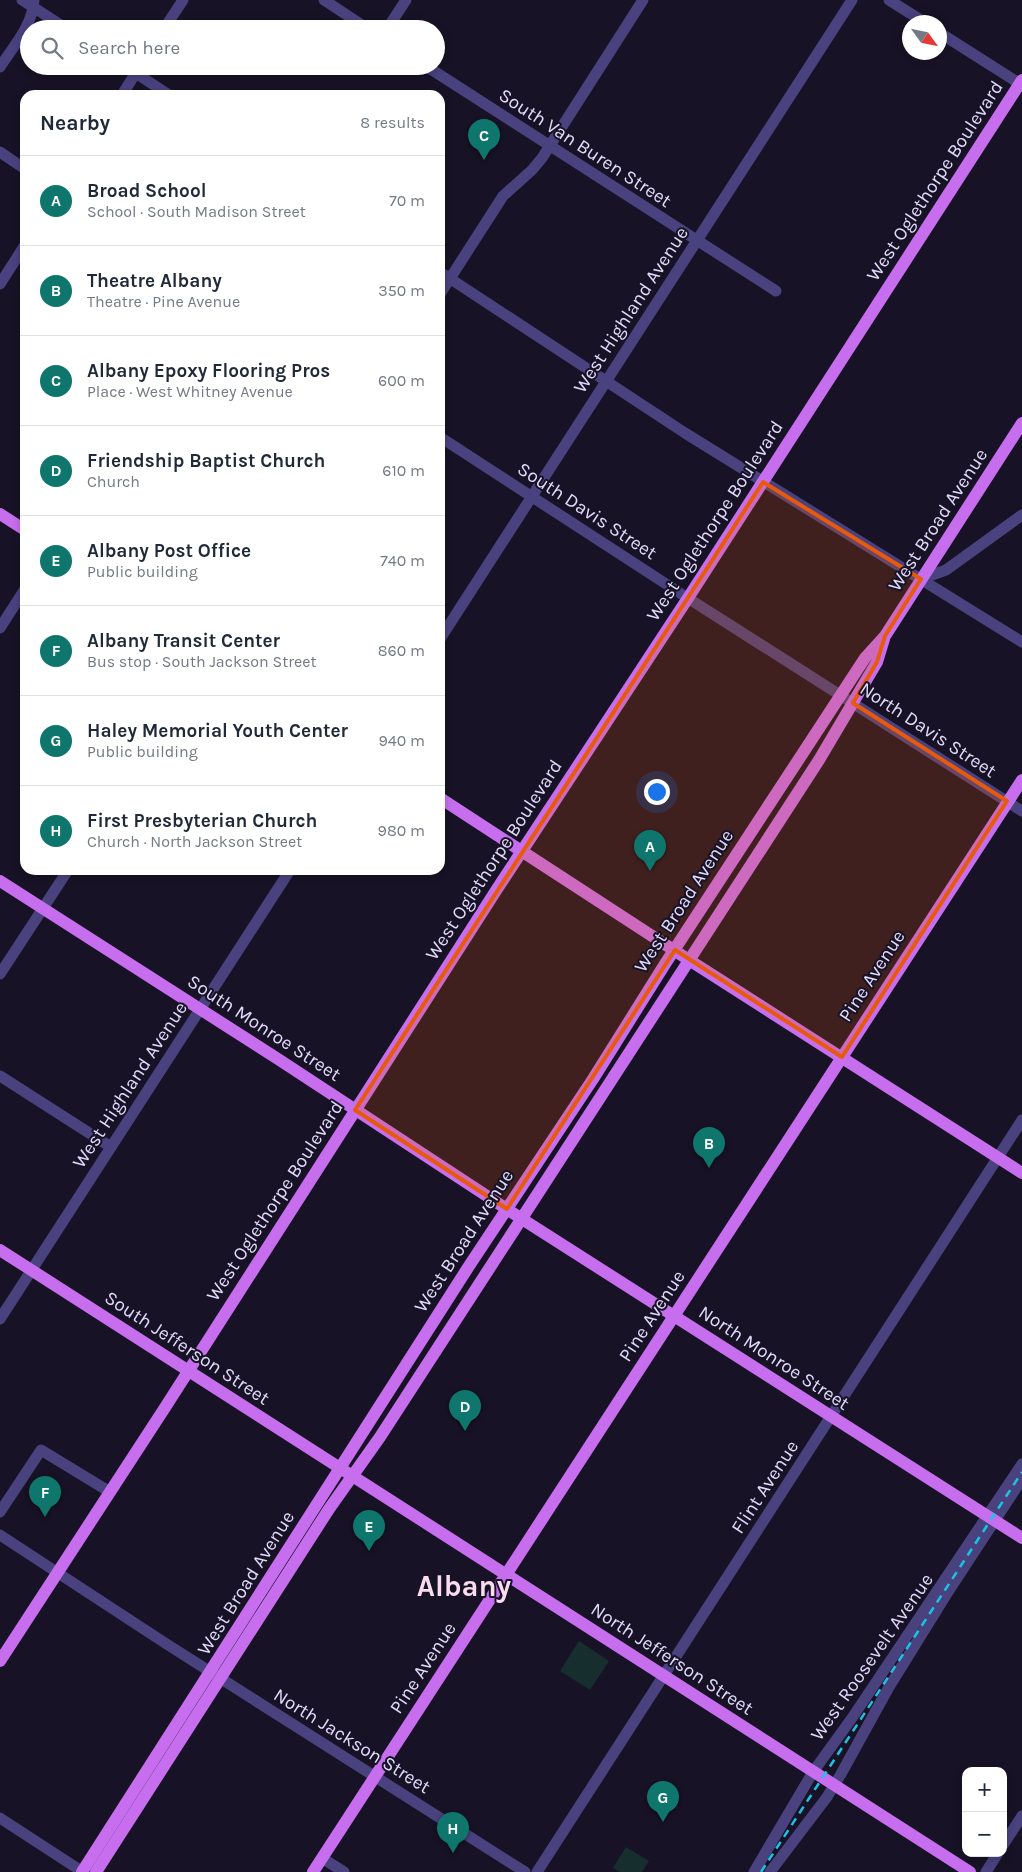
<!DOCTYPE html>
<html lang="en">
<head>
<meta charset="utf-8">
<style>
  :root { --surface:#fff; --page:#f6f6f7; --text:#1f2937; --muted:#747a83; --line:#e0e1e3; --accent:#0f766e }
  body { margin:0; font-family:Karla,sans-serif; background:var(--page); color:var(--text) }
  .controls { position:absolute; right:15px; bottom:15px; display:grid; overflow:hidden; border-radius:10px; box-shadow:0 2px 8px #0003 }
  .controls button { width:45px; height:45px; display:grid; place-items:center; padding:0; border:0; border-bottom:1px solid var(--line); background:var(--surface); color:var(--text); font:25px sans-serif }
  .compass { position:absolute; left:902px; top:15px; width:45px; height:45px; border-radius:50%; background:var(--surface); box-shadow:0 2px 8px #0003; rotate:123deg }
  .you { position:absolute; left:656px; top:791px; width:18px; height:18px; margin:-12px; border:4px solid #fff; border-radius:50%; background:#1a73e8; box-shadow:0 0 0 8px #1a73e833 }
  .badge { display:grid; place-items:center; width:32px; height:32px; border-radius:50%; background:var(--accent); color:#fff; font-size:16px; font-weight:700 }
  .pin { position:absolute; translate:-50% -41px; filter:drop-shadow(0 1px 2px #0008) }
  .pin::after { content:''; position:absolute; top:26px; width:18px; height:15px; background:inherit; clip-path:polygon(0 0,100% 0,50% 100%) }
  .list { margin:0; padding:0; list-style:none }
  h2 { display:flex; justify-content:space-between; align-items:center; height:65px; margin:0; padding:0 20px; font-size:21px }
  h2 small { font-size:16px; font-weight:400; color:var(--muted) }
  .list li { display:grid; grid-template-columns:32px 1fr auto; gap:15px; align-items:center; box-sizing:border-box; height:90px; padding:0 20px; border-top:1px solid var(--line) }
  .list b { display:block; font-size:19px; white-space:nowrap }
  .list p { margin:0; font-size:16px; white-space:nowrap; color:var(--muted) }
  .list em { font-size:16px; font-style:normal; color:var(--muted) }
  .icon { flex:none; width:28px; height:28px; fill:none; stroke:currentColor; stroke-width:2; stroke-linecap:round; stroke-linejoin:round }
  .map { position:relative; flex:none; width:1022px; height:1872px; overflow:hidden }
  .search { position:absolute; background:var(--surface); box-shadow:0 2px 8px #0003; left:20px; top:20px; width:425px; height:55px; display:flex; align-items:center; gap:12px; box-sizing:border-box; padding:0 18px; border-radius:28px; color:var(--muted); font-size:19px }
  .panel { position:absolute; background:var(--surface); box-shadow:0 2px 8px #0003; left:20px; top:90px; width:425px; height:785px; border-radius:15px }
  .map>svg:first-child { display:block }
  .green { fill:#162e2e }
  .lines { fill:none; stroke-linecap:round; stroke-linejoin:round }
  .minor { stroke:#49427f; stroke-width:11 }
  .major { stroke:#c76eee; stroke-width:12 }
  .rail { stroke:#1cc3e5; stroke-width:2.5; stroke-dasharray:8 6; stroke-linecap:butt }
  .marked { fill:#e8590c; fill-opacity:0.2; stroke:#e8590c; stroke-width:4; stroke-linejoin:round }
  .labels { text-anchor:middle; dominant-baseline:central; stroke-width:4; stroke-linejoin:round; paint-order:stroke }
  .street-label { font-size:19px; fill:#e0dafb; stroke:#171225 }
  .town-label { font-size:29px; font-weight:bold; fill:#fbdcee; stroke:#171225 }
</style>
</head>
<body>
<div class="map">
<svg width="1022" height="1872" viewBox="0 0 1022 1872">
  <rect width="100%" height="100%" fill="#171225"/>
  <g class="green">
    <polygon points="579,1641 609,1661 590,1690 560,1671"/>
    <polygon points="626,1847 649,1861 642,1872 620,1872 613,1868"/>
  </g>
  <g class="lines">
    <g class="minor">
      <polyline points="22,0 67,29"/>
      <polyline points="324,0 368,29"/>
      <polyline points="889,0 924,22"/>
      <polyline points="164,29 183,0"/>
      <polyline points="387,29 406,0"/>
      <polyline points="940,33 1022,85"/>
      <polyline points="125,66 169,95"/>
      <polyline points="426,66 776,291"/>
      <path d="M0,67C13,47 33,25 34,0"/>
      <polyline points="122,95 140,66"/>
      <polyline points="0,152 25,169"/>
      <polyline points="440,272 685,433 1022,642"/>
      <polyline points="0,284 25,245"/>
      <polyline points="440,294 503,196 532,170 542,158 643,0"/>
      <polyline points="440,437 683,595 1022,811"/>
      <polyline points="921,579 946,570 1022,515"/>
      <polyline points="0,628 25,589"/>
      <polyline points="440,639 852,0"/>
      <polyline points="0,974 68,870"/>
      <polyline points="0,1076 111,1147"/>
      <polyline points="0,1319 290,870"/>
      <polyline points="0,1512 41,1450 110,1492"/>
      <polyline points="0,1535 165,1643 525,1872"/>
      <polyline points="0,1818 83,1872"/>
      <polyline points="1003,1845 1022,1816"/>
      <polyline points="322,1858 344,1872"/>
      <polyline points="537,1872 1022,1120"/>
      <polyline points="754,1872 813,1772 852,1718 1022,1464"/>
      <polyline points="770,1872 827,1797 841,1774 889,1687 946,1595 1022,1479"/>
      <polyline points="986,1872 998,1853"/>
    </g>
    <g class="major">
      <polyline points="0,514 25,530"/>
      <polyline points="440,798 689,960 1022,1173"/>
      <polyline points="0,881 278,1059 522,1219 1022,1538"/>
      <polyline points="0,1250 970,1872"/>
      <polyline points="0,1661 166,1406 497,889 688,598 1022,80"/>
      <polyline points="82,1872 469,1266 593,1079 665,964 865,658 885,636 1022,423"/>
      <polyline points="96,1872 329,1509 380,1437 819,760 877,662 884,639"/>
      <polyline points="313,1872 1022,780"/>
    </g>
    <polyline class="rail" points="761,1872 1022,1472"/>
  </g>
  <path class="marked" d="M763,482L921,579L885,636L877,662L853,703L1007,801L842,1057L675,950L507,1209L355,1110Z"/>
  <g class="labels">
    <g class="street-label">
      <text transform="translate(585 148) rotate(33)">South Van Buren Street</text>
      <text transform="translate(935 181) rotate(-57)">West Oglethorpe Boulevard</text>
      <text transform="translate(631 310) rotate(-57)">West Highland Avenue</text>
      <text transform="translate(587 511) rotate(33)">South Davis Street</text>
      <text transform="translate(938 520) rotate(-57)">West Broad Avenue</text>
      <text transform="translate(715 521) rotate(-57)">West Oglethorpe Boulevard</text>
      <text transform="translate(928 730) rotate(33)">North Davis Street</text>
      <text transform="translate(494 860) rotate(-57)">West Oglethorpe Boulevard</text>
      <text transform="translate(684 901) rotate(-57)">West Broad Avenue</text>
      <text transform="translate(872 976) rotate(-57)">Pine Avenue</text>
      <text transform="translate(264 1028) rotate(33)">South Monroe Street</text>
      <text transform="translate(130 1085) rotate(-57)">West Highland Avenue</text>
      <text transform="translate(275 1201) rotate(-57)">West Oglethorpe Boulevard</text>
      <text transform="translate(464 1241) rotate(-57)">West Broad Avenue</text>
      <text transform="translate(652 1316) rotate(-57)">Pine Avenue</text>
      <text transform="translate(187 1348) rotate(33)">South Jefferson Street</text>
      <text transform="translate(774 1358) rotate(33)">North Monroe Street</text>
      <text transform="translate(765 1487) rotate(-57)">Flint Avenue</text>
      <text transform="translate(246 1583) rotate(-58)">West Broad Avenue</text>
      <text transform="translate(872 1657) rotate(-55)">West Roosevelt Avenue</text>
      <text transform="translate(672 1659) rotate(33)">North Jefferson Street</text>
      <text transform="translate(423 1668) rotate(-57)">Pine Avenue</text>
      <text transform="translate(352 1741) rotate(32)">North Jackson Street</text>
    </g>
    <g class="town-label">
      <text x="464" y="1586">Albany</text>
    </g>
  </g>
</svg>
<div class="controls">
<button>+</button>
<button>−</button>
</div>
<svg class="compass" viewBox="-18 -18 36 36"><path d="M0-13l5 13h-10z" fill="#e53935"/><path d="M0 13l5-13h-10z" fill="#747a83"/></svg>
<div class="you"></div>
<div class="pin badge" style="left:650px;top:871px">A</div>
<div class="pin badge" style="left:709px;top:1168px">B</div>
<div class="pin badge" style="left:484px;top:160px">C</div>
<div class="pin badge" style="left:465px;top:1431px">D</div>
<div class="pin badge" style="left:369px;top:1551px">E</div>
<div class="pin badge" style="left:45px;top:1517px">F</div>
<div class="pin badge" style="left:663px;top:1822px">G</div>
<div class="pin badge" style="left:453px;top:1853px">H</div>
<div class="search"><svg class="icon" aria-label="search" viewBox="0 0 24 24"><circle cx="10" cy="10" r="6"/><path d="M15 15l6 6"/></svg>Search here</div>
<section class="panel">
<h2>Nearby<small>8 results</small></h2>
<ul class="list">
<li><span class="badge">A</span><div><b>Broad School</b><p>School · South Madison Street</p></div><em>70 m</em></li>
<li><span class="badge">B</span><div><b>Theatre Albany</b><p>Theatre · Pine Avenue</p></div><em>350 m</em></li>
<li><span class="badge">C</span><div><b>Albany Epoxy Flooring Pros</b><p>Place · West Whitney Avenue</p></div><em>600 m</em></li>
<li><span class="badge">D</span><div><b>Friendship Baptist Church</b><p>Church</p></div><em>610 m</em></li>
<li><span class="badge">E</span><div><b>Albany Post Office</b><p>Public building</p></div><em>740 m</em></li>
<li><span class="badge">F</span><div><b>Albany Transit Center</b><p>Bus stop · South Jackson Street</p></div><em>860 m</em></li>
<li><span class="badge">G</span><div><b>Haley Memorial Youth Center</b><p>Public building</p></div><em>940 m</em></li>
<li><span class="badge">H</span><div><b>First Presbyterian Church</b><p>Church · North Jackson Street</p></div><em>980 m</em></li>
</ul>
</section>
</div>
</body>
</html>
